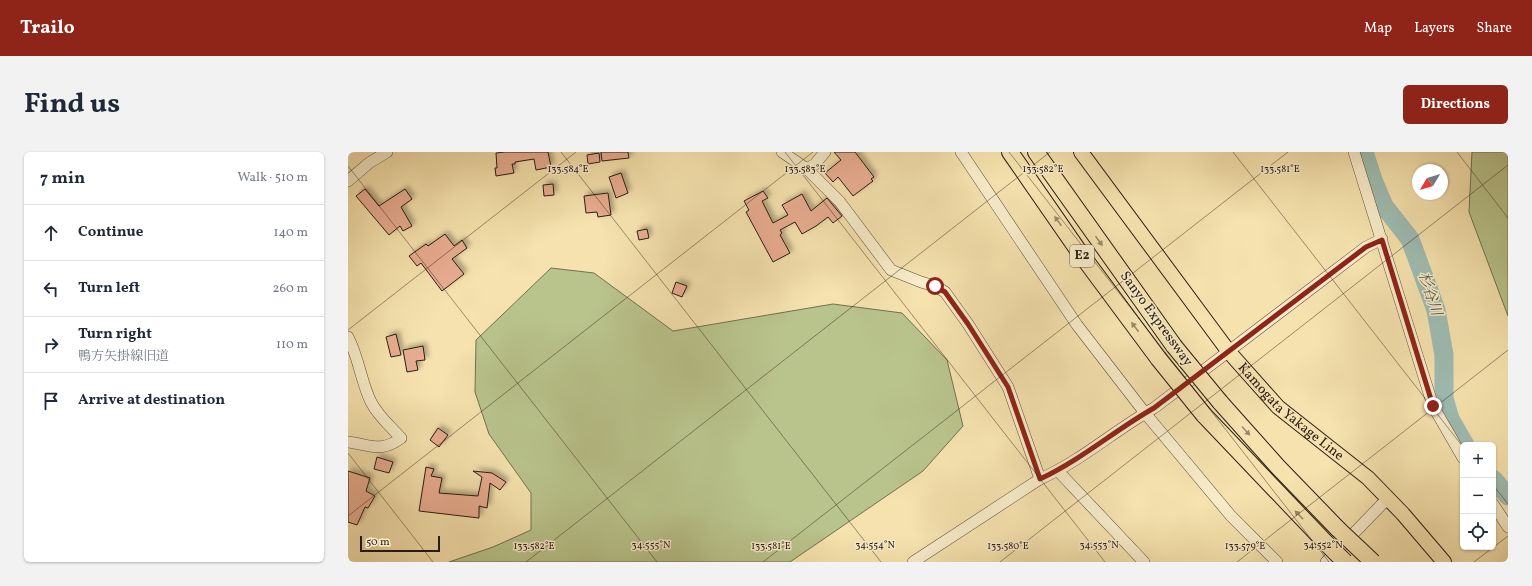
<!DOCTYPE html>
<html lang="en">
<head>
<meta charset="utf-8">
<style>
  :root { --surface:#fff; --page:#f2f2f3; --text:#1f2937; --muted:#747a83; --line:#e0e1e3; --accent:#8f2418 }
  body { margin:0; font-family:Vollkorn,"Noto Serif JP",serif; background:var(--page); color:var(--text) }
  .controls { position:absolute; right:12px; bottom:12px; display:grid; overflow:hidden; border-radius:6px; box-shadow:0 1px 3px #0004 }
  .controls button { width:36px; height:36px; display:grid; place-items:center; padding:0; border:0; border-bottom:1px solid var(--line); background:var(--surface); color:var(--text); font:20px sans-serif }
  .compass { position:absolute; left:1064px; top:12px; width:36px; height:36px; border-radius:50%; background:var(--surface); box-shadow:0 1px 3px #0004; rotate:232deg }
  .scale { position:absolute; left:12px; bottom:10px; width:80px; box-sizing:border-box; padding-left:4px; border:2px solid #2b1c13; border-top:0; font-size:11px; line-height:14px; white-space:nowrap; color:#2b1c13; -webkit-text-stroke:3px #f8ecca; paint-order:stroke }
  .stop { position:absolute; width:12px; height:12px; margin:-9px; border:3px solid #8f2418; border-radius:50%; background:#fff }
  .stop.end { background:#8f2418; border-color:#fff; box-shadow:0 1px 4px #0008 }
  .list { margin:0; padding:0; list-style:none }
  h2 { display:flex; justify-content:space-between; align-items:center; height:52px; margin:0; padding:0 16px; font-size:17px }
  h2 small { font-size:13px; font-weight:400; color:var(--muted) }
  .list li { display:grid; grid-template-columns:26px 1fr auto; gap:12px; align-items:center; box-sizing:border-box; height:56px; padding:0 16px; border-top:1px solid var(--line) }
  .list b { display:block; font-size:15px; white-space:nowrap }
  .list p { margin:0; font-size:13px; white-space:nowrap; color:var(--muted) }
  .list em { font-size:13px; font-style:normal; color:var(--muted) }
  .icon { flex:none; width:22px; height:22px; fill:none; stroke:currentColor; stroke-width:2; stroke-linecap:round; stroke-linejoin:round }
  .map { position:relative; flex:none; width:1160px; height:410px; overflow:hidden; border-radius:6px }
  header { display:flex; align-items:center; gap:24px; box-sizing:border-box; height:56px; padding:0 20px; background:var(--accent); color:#fff }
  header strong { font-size:19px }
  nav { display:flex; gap:22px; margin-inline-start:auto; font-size:14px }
  .intro { display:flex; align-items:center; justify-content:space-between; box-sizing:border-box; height:96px; padding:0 24px }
  h1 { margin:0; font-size:28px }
  .button { padding:10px 18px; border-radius:6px; background:var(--accent); color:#fff; font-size:14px; font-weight:700 }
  main { display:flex; gap:24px; padding:0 24px }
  aside { flex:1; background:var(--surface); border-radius:6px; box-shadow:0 1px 3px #0004 }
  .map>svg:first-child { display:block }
  .green { fill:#b9c48c; stroke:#727050 }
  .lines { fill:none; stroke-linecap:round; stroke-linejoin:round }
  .river { stroke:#9ebcb2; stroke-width:19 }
  .building { fill:#e8ad90; stroke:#2b1c13; filter:url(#shadow) }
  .minor-casing { stroke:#5e4e3a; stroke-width:12 }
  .major-casing { stroke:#2b1c13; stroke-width:16 }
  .highway-casing { stroke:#2b1c13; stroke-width:18 }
  .minor { stroke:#f8ecca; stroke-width:11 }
  .major { stroke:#f5e2ae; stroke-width:14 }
  .highway { stroke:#f5e2ae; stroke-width:16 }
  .highway-bridge-casing { stroke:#2b1c13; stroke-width:18; stroke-linecap:butt }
  .highway-bridge { stroke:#f5e2ae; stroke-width:16 }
  .oneway { fill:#9a8968 }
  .route { stroke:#8f2418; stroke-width:5 }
  .ticks { fill:none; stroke:#2b1c13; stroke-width:1; stroke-opacity:0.45 }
  .labels { text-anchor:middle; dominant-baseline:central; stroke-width:3; stroke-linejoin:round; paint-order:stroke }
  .shield { fill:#f8ecca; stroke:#685a4a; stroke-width:1 }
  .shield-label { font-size:13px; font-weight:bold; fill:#2b1c13 }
  .street-label { font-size:14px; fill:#2b1c13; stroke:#f8ecca }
  .water-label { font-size:15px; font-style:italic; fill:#53544b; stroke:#f8ecca }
  .ticks-label { font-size:10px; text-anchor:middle; fill:#2b1c13; stroke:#f8ecca; stroke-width:3; stroke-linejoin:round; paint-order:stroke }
</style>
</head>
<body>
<header>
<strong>Trailo</strong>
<nav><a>Map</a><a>Layers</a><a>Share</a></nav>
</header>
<div class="intro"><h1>Find us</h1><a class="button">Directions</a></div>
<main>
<aside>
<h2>7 min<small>Walk · 510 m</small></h2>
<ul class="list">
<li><svg class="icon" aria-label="ahead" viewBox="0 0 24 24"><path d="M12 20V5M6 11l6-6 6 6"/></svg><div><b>Continue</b></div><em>140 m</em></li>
<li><svg class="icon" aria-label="left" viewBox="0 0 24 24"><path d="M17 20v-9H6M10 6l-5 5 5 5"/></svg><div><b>Turn left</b></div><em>260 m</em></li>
<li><svg class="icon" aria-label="right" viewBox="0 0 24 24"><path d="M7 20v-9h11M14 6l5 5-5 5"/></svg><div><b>Turn right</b><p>鴨方矢掛線旧道</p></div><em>110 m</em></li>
<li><svg class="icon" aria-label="arrive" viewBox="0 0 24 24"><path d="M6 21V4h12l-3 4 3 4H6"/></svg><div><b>Arrive at destination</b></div></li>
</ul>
</aside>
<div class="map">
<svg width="1160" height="410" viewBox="0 0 1160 410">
  <defs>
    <filter id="shadow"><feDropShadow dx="3.5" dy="-3.5" stdDeviation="2" flood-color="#0004"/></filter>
  </defs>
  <rect width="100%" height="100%" fill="#f5e2ae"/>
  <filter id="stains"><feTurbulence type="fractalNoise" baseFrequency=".005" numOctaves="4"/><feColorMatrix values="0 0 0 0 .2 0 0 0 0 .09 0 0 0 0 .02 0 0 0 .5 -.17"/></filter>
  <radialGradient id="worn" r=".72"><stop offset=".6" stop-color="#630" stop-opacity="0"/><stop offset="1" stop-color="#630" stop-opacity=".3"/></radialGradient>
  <g class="green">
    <polygon points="1124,0 1160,0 1160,164 1121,60"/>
    <polygon points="203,116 246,121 325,179 485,152 554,161 599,208 615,274 575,319 442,410 101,410 145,395 183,378 183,341 141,282 127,240 128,188"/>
  </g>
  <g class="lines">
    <g class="river">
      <polyline points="1016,0 1025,28 1036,54 1062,87 1088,158 1096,203 1096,246 1102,267 1117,293"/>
      <polyline points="1145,327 1160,344"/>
    </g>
  </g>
  <g class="building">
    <polygon points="157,0 200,0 203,15 188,18 186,7 167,10 167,12 164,12 166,21 148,24 147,16 149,16 148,1"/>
    <polygon points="253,0 280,0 281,6 254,9"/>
    <polygon points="486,0 507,0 526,25 523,27 525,29 505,44 490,25 485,30 477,21 493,8"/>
    <polygon points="251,1 252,10 240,12 239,3"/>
    <polygon points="273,21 280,41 268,46 261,25"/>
    <polygon points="205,32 206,43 196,44 195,33"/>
    <polygon points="17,37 31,54 57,37 64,47 53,55 64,74 55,79 52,74 41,83 8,44"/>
    <polygon points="415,39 420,46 414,49 425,71 440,63 434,53 454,42 463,59 479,46 494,64 485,71 480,65 468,74 454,82 447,70 432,78 434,81 432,83 442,101 425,110 398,60 401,58 396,49"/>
    <polygon points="260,41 263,63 250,65 249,60 238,61 236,44"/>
    <polygon points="299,77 301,86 291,88 289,79"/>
    <polygon points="97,82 106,94 114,88 119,96 104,107 116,122 94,139 73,111 69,114 61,104 78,92 80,94"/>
    <polygon points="328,130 339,134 334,145 324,141"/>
    <polygon points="48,182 53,203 43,205 38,185"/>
    <polygon points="75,194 77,208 68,209 70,218 59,220 55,198"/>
    <polygon points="90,276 100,283 91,295 82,288"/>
    <polygon points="29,305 45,310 41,321 26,317"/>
    <polygon points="78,315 86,317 83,324 94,326 91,341 130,344 134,325 125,319 144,321 158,330 152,338 142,331 139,356 131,354 131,366 71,359"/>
    <polygon points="0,319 22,326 18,339 27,344 20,356 17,355 9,373 0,370"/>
  </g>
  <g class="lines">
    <defs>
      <g id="minor">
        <polyline points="434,0 459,17 492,50 543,118 573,130 587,134 597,140 620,172 660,235 692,327"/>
        <polyline points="613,0 729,173 797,261 883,364 929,410"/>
        <polyline points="1006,0 1085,254 1115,306"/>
        <polyline points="459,17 467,12 477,0"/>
        <polyline points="0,29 21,11 39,0"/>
        <path d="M0,185C11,206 13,230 23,250C30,264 43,275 53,286C33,301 23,293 0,290"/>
        <polyline points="710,319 796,410"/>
        <polyline points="1145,352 1160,375"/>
        <path d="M565,410L692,327C733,309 767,278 806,256L1018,95L1034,87"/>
        <polyline points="978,410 1040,346"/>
      </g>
      <g id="major">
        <path id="s1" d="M733,0L881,200L930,255L1020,326L1055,362L1096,410"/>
      </g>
      <g id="highway">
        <polyline points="662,0 732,101 810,206"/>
        <polyline points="688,0 826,194"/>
        <polyline points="872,250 930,315 990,377"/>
        <polyline points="856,263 978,391"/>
      </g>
    </defs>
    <use href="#minor" class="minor-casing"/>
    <use href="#major" class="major-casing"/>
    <use href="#highway" class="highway-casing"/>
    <use href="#minor" class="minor"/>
    <use href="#major" class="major"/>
    <use href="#highway" class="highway"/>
    <defs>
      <g id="highway-bridge">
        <polyline points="826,194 872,250"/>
        <polyline points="810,206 856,263"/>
        <polyline points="990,377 1025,410"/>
        <polyline points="978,391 997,410"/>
      </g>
    </defs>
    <use href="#highway-bridge" class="highway-bridge-casing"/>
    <use href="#highway-bridge" class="highway-bridge"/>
  </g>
  <defs><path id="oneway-solid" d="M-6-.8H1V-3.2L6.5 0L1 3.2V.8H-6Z"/></defs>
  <g class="oneway">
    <use href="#oneway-solid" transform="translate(710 69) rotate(-125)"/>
    <use href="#oneway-solid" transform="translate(751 89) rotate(54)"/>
    <use href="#oneway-solid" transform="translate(787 175) rotate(-127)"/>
    <use href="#oneway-solid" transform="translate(898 279) rotate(48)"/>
    <use href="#oneway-solid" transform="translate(951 363) rotate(-134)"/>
  </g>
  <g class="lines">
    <path class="route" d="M587,134L597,140L620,172L660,235L692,327C733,308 767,278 806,256L1018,95L1034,88L1085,254"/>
  </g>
  <path class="ticks" d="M213,0L533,410M437,0L757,410M661,0L981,410M885,0L1115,295M1109,0L1160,66M0,14L309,410M0,178L228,0M0,301L85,410M1145,333L1160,352M0,364L465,0M178,410L702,0M415,410L940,0M652,410L1160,13M889,410L1160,198M1126,410L1160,384"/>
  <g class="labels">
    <rect class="shield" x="722" y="93" width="24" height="22" rx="3"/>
    <g class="shield-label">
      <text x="734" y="104">E2</text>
    </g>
    <g class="street-label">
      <text transform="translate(808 167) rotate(54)">Sanyo Expressway</text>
      <text stroke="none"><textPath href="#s1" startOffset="335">Kamogata Yakage Line</textPath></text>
    </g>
    <g class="water-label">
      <text transform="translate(1081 142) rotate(72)">杉谷川</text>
    </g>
  </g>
  <g class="ticks-label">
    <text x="220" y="20">133.584°E</text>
    <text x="457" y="20">133.583°E</text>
    <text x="695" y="20">133.582°E</text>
    <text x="932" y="20">133.581°E</text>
    <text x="303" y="396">34.555°N</text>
    <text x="527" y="396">34.554°N</text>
    <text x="751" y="396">34.553°N</text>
    <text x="975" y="396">34.552°N</text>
    <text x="186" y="397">133.582°E</text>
    <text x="423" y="397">133.581°E</text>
    <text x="660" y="397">133.580°E</text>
    <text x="897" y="397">133.579°E</text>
  </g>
  <rect width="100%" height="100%" filter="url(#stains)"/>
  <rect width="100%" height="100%" fill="url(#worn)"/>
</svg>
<div class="controls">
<button>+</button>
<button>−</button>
<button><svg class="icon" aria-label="locate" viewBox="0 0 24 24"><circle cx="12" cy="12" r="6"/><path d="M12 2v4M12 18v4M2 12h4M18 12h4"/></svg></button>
</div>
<svg class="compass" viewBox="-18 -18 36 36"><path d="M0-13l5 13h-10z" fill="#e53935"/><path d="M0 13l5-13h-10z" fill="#747a83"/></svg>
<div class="scale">50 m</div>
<div class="stop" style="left:587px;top:134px"></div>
<div class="stop end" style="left:1085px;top:254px"></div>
</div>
</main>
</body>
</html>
